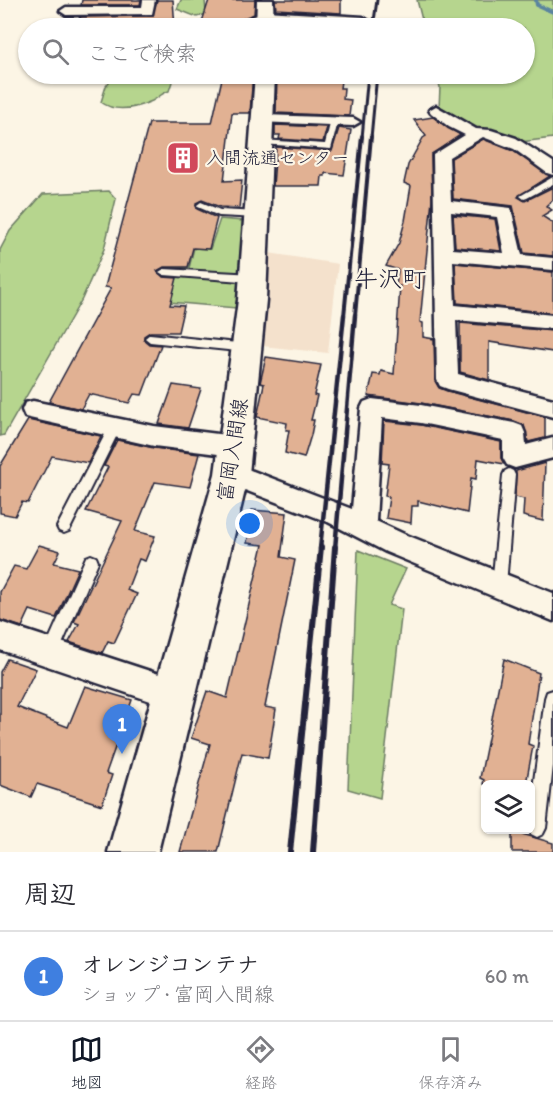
<!DOCTYPE html>
<html lang="ja">
<head>
<meta charset="utf-8">
<style>
  :root { --surface:#fff; --page:#f7f7f7; --text:#2b2b33; --muted:#7c7c81; --line:#e1e1e2; --accent:#111827 }
  body { margin:0; font-family:Itim,"Klee One",sans-serif; background:var(--page); color:var(--text) }
  .controls { position:absolute; right:18px; bottom:18px; display:grid; overflow:hidden; border-radius:9px; box-shadow:0 2px 4px #0004 }
  .controls button { width:54px; height:54px; display:grid; place-items:center; padding:0; border:0; border-bottom:2px solid var(--line); background:var(--surface); color:var(--text); font:30px sans-serif }
  .you { position:absolute; left:250px; top:524px; width:21px; height:21px; margin:-15px; border:4px solid #fff; border-radius:50%; background:#1a73e8; box-shadow:0 0 0 9px #1a73e833 }
  .badge { display:grid; place-items:center; width:39px; height:39px; border-radius:50%; background:var(--accent); color:#fff; font-size:20px; font-weight:700 }
  .pin { position:absolute; translate:-50% -50px; filter:drop-shadow(0 2px 3px #0008) }
  .pin::after { content:''; position:absolute; top:32px; width:21px; height:18px; background:inherit; clip-path:polygon(0 0,100% 0,50% 100%) }
  .list { margin:0; padding:0; list-style:none }
  h2 { display:flex; justify-content:space-between; align-items:center; height:78px; margin:0; padding:0 24px; font-size:26px }
  h2 small { font-size:20px; font-weight:400; color:var(--muted) }
  .list li { display:grid; grid-template-columns:39px 1fr auto; gap:18px; align-items:center; box-sizing:border-box; height:90px; padding:0 24px; border-top:2px solid var(--line) }
  .list b { display:block; font-size:22px; white-space:nowrap }
  .list p { margin:0; font-size:20px; white-space:nowrap; color:var(--muted) }
  .list em { font-size:20px; font-style:normal; color:var(--muted) }
  .icon { flex:none; width:33px; height:33px; fill:none; stroke:currentColor; stroke-width:2; stroke-linecap:round; stroke-linejoin:round }
  .map { position:relative; flex:none; width:553px; height:852px; overflow:hidden }
  .search { position:absolute; background:var(--surface); box-shadow:0 2px 4px #0004; left:18px; right:18px; top:18px; height:66px; display:flex; align-items:center; gap:15px; box-sizing:border-box; padding:0 21px; border-radius:33px; color:var(--muted); font-size:22px }
  .sheet { height:168px; background:var(--surface) }
  nav { display:flex; justify-content:space-around; align-items:center; box-sizing:border-box; height:84px; border-top:2px solid var(--line); background:var(--surface); font-size:16px; color:var(--muted) }
  nav a { display:grid; justify-items:center; gap:3px }
  nav .on { color:var(--accent) }
  .map>svg:first-child { display:block }
  .built { fill:#f4e1cc }
  .green { fill:#b6d58e; stroke:#6c7c64; stroke-width:1.5 }
  .lines { fill:none; stroke-linecap:round; stroke-linejoin:round }
  .stream { stroke:#5a849f; stroke-width:4 }
  .building { fill:#e1b193; stroke:#22223b; stroke-width:1.5 }
  .service-casing { stroke:#22223b; stroke-width:4 }
  .minor-casing { stroke:#22223b; stroke-width:5 }
  .secondary-casing { stroke:#22223b; stroke-width:5 }
  .service { fill:#fcf5e5; fill-rule:evenodd }
  .minor { fill:#fcf5e5; fill-rule:evenodd }
  .secondary { fill:#fcf5e5; fill-rule:evenodd }
  .rail-far3 { stroke:#22223b; stroke-width:3 }
  .rail-far2 { stroke:#22223b; stroke-width:4 }
  .rail-far1 { stroke:#22223b; stroke-width:4.5 }
  .rail { stroke:#22223b; stroke-width:6 }
  .labels { text-anchor:middle; dominant-baseline:central; stroke-width:4.5; stroke-linejoin:round; paint-order:stroke }
  .far-poi-label { font-size:18px; fill:#22223b; stroke:#fcf5e5; text-anchor:start }
  .street-label { font-size:21px; fill:#22223b; stroke:#fcf5e5 }
  .quarter-label { font-size:24px; fill:#22223b; stroke:#fcf5e5 }
</style>
</head>
<body>
<div class="map">
<svg width="553" height="852" viewBox="0 0 553 852">
  <rect width="100%" height="100%" fill="#fcf5e5"/>
  <filter id="ink" filterUnits="userSpaceOnUse"><feTurbulence type="fractalNoise" baseFrequency=".0167" numOctaves="2"/><feDisplacementMap in="SourceGraphic" scale="12" xChannelSelector="R" yChannelSelector="G"/><feConvolveMatrix kernelMatrix="1 2 1 2 8 2 1 2 1" color-interpolation-filters="sRGB"/></filter>
  <g filter="url(#ink)">
    <polygon class="built" points="269,253 338,264 328,353 262,346"/>
    <g class="green">
      <polygon points="181,0 205,0 206,14 197,17 177,9"/>
      <polygon points="417,0 553,0 553,138 520,142 493,131 465,126 439,108 440,87 436,74 524,74 524,28 424,28"/>
      <path d="M115,74H174V76L169,91C162,93 158,98 152,101C136,108 115,113 101,102L106,86Z"/>
      <polygon points="109,191 116,199 104,249 82,299 4,435 0,436 0,250 10,231 43,194"/>
      <polygon points="220,219 243,221 236,308 135,299 154,267 189,268 194,248 210,249"/>
      <polygon points="358,550 406,569 389,605 402,609 380,798 348,789"/>
    </g>
    <g class="lines">
      <polyline class="stream" points="536,0 537,5 553,12"/>
    </g>
    <g class="building">
      <polygon points="82,0 141,0 140,5 81,5"/>
      <polygon points="157,0 173,0 175,28 88,28 79,17 152,16"/>
      <polygon points="209,0 255,0 254,14 226,28 200,28"/>
      <polygon points="275,0 341,0 341,13 276,9"/>
      <polygon points="276,21 340,25 340,26 338,28 276,28"/>
      <polygon points="223,74 253,74 250,113 232,113 224,181 242,180 239,208 220,207 202,200 196,203 197,209 217,218 209,249 193,248 188,267 164,267 157,271 163,277 177,278 170,305 184,306 178,332 150,332 144,336 144,340 149,344 161,345 142,395 134,394 129,403 89,394 81,409 49,402 111,288 105,287 149,123 212,123"/>
      <polygon points="277,76 307,76 309,80 341,81 340,88 344,88 343,99 351,100 349,116 276,113"/>
      <polygon points="433,117 460,135 431,155 432,199 420,322 423,323 423,337 434,339 435,381 439,388 447,391 545,417 545,438 528,442 524,425 514,421 421,403 368,396 373,374 380,375 381,371 394,374 400,286 396,286 398,270 386,266 399,243 405,221 411,186 404,183 408,165 423,138 426,136 414,120"/>
      <polygon points="275,125 327,127 323,142 279,139 280,135 275,135"/>
      <polygon points="339,128 351,130 344,175 325,173 325,176 322,176 321,186 273,186 276,147 332,151"/>
      <polygon points="483,139 513,151 550,176 518,197 525,201 553,187 553,199 546,206 552,210 542,216 553,223 553,256 524,253 513,206 453,199 451,158"/>
      <polygon points="453,215 495,219 501,251 455,247"/>
      <polygon points="455,263 553,272 553,313 457,303"/>
      <polygon points="460,323 553,331 553,352 489,342 489,380 460,372"/>
      <polygon points="266,357 321,365 314,395 317,396 311,420 314,420 311,435 304,458 285,453 289,430 286,430 287,423 257,417 264,384 260,383"/>
      <polygon points="173,385 201,389 188,428 159,424"/>
      <polygon points="28,420 101,436 88,463 52,456 28,503 22,502 15,516 0,513 0,466"/>
      <polygon points="384,421 421,425 501,442 501,458 504,464 478,459 476,479 471,478 467,513 418,501 418,506 412,506 411,523 386,518 389,497 385,496 389,464 382,463"/>
      <polygon points="117,440 154,448 199,454 190,487 155,482 135,531 155,536 145,561 139,559 127,590 137,594 114,643 108,641 102,653 69,642 79,624 74,622 122,521 86,511 108,467 104,466"/>
      <polygon points="545,463 543,521 523,516 524,499 515,497 516,471"/>
      <polygon points="252,510 287,513 281,557 295,560 265,707 276,709 268,758 242,753 218,852 180,852 210,744 191,738 207,691 227,698 263,545 247,543"/>
      <polygon points="39,545 60,551 54,563 78,569 56,618 30,610 22,627 0,620 0,592 14,566 26,569"/>
      <polygon points="7,659 36,669 17,707 68,727 85,686 132,700 106,773 112,775 102,805 37,784 31,797 0,785 0,672"/>
      <polygon points="504,659 539,673 528,744 533,746 526,784 483,784 484,780 480,778"/>
      <polygon points="512,831 553,843 553,852 512,852"/>
    </g>
    <g class="lines">
      <defs>
        <g id="service">
          <path d="M265,13L268,15L267,16C255,19 238,29 228,28L247,18Z"/>
          <polygon points="306,74 325,74 326,75 322,77"/>
          <polygon points="331,120 338,122 331,149 262,144 258,142 262,140 325,144"/>
          <polygon points="553,177 553,184 527,198 524,199 520,196"/>
          <polygon points="201,202 220,210 258,212 263,215 258,218 219,216 198,207 197,205"/>
          <polygon points="164,269 254,274 259,278 254,282 164,275 159,272"/>
          <polygon points="150,334 247,344 252,348 247,352 150,342 145,338"/>
          <polygon points="115,422 119,423 121,427 69,531 64,533 59,531 57,527 59,523 111,423"/>
          <polygon points="509,469 513,471 515,475 506,585 504,590 499,592 494,590 492,585 503,475 505,471"/>
          <polygon points="91,555 96,557 98,562 56,658 51,661 46,658 43,653 86,557"/>
          <polygon points="553,690 553,766 546,828 543,834 537,837 531,834 529,830 530,830 530,811 545,698 547,692"/>
        </g>
        <g id="minor">
          <polygon points="143,0 155,0 152,14 66,15 60,11 66,7 142,7"/>
          <polygon points="265,11 363,17 369,21 369,28 357,28 357,24 353,24 261,18 259,15"/>
          <path d="M436,106L476,129L491,130L516,138L553,162V175L547,173L514,149L483,137L449,157L451,201L511,208L522,255L553,258V270L453,261L455,305L553,315V329L456,320L458,374L553,399V417L448,389L440,386L437,380L433,155L465,135L449,127L431,113L429,110ZM451,212L497,217L504,253L453,249Z"/>
          <polygon points="264,115 353,118 360,122 353,126 259,122 257,119 259,116"/>
          <polygon points="372,399 421,405 514,423 522,426 525,433 526,445 553,438 553,458 515,468 507,465 503,458 503,440 421,423 382,418 376,521 404,534 553,593 553,621 386,552 328,522 224,482 220,474 224,466 232,463 352,509 361,408 364,402"/>
          <polygon points="33,401 154,426 234,436 242,439 246,446 242,453 234,456 154,446 25,417 22,410 25,403"/>
          <polygon points="0,622 174,679 184,684 189,694 184,704 174,709 0,650"/>
        </g>
        <g id="secondary">
          <polygon points="257,0 273,0 274,28 256,28"/>
          <polygon points="255,74 275,74 266,300 249,474 158,852 108,852 215,474 238,300"/>
        </g>
      </defs>
      <use href="#service" class="service-casing"/>
      <use href="#minor" class="minor-casing"/>
      <use href="#secondary" class="secondary-casing"/>
      <use href="#service" class="service"/>
      <use href="#minor" class="minor"/>
      <use href="#secondary" class="secondary"/>
      <g class="rail-far3">
        <polyline points="373,28 377,0"/>
        <polyline points="362,138 368,74"/>
        <polyline points="371,138 377,74"/>
      </g>
      <g class="rail-far2">
        <polyline points="344,316 362,136"/>
        <polyline points="355,316 371,136"/>
      </g>
      <g class="rail-far1">
        <polyline points="320,549 344,315"/>
        <polyline points="335,549 355,315"/>
      </g>
      <g class="rail">
        <polyline points="290,852 321,547"/>
        <polyline points="313,852 335,547"/>
      </g>
    </g>
  </g>
  <defs>
    <symbol id="building-square" viewBox="-11 -11 22 22"><rect x="-9" y="-9" width="18" height="18" rx="4" fill="#d1495b" stroke="#fcf5e5"/><path d="M-4-6H4V6H1V3H-1V6H-4ZM-2.5-4.3h1.7v1.8h-1.7ZM.8-4.3h1.7v1.8H.8ZM-2.5-1h1.7V.8h-1.7ZM.8-1h1.7V.8H.8Z" fill="#fff"/></symbol>
  </defs>
  <g fill-rule="evenodd">
    <use href="#building-square" x="164" y="139" width="38" height="38"/>
  </g>
  <g class="labels">
    <g class="far-poi-label">
      <text x="206" y="158">入間流通センター</text>
    </g>
    <g class="street-label">
      <text transform="translate(232 450) rotate(-81)">富岡入間線</text>
    </g>
    <g class="quarter-label">
      <text x="390" y="278">牛沢町</text>
    </g>
  </g>
</svg>
<div class="controls">
<button><svg class="icon" aria-label="layers" viewBox="0 0 24 24"><path d="M12 4l9 5-9 5-9-5zM3 14l9 5 9-5"/></svg></button>
</div>
<div class="you"></div>
<div class="pin badge" style="left:122px;top:754px;background:#3f7fe0">1</div>
<div class="search"><svg class="icon" aria-label="search" viewBox="0 0 24 24"><circle cx="10" cy="10" r="6"/><path d="M15 15l6 6"/></svg>ここで検索</div>
</div>
<section class="sheet">
<h2>周辺<small></small></h2>
<ul class="list">
<li><span class="badge" style="background:#3f7fe0">1</span><div><b>オレンジコンテナ</b><p>ショップ · 富岡入間線</p></div><em>60 m</em></li>
</ul>
</section>
<nav>
<a class="on"><svg class="icon" aria-label="map" viewBox="0 0 24 24"><path d="M3 6l6-2 6 2 6-2v14l-6 2-6-2-6 2zM9 4v14M15 6v14"/></svg>地図</a>
<a><svg class="icon" aria-label="directions" viewBox="0 0 24 24"><path d="M12 3l9 9-9 9-9-9zM9 14v-3h6M13 9l2 2-2 2"/></svg>経路</a>
<a><svg class="icon" aria-label="saved" viewBox="0 0 24 24"><path d="M7 4h10v16l-5-4-5 4z"/></svg>保存済み</a>
</nav>
</body>
</html>
